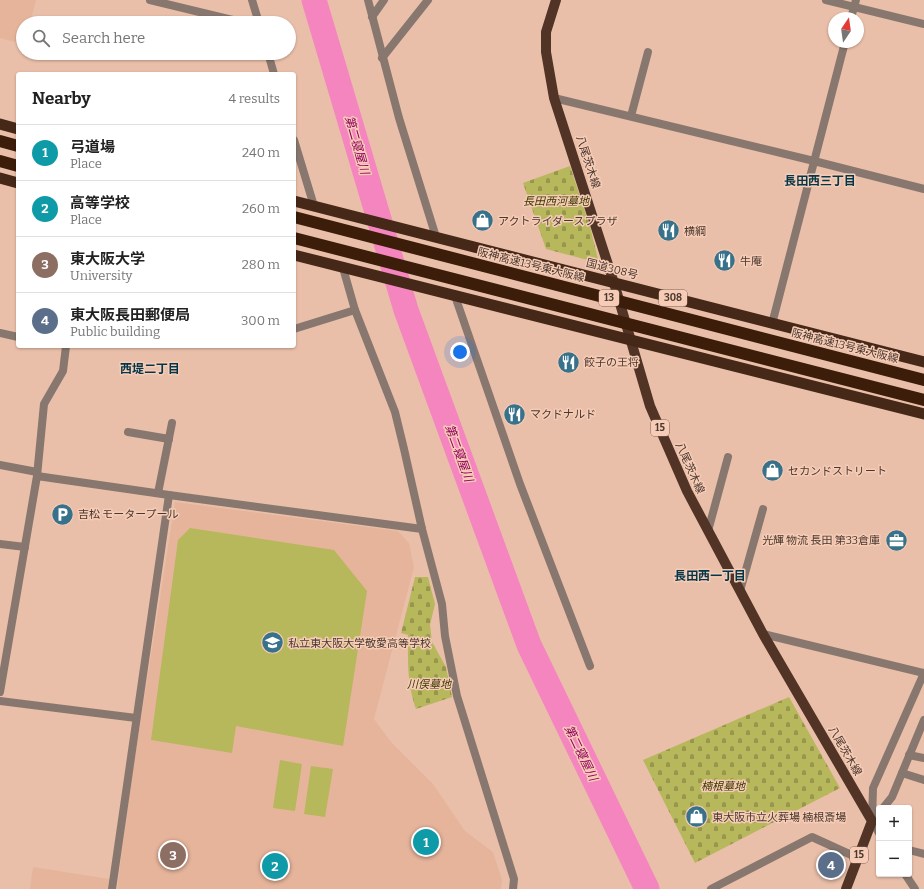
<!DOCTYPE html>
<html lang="en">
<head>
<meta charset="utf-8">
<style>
  :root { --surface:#fff; --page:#f6f6f6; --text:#222; --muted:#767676; --line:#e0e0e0; --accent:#0f766e }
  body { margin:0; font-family:Bitter,"Noto Sans JP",serif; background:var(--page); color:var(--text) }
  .controls { position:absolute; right:12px; bottom:12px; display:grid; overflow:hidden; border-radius:4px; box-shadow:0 1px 3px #0004 }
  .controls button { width:36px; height:36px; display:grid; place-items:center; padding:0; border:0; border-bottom:1px solid var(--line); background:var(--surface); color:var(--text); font:20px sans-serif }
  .compass { position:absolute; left:828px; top:12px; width:36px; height:36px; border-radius:50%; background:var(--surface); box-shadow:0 1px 3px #0004; rotate:13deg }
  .you { position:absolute; left:460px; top:352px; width:14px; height:14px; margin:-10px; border:3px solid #fff; border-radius:50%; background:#1a73e8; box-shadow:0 0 0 6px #1a73e833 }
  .badge { display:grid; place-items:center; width:26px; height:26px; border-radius:50%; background:var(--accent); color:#fff; font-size:13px; font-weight:700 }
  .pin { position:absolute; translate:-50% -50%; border:2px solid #fff; box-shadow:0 1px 4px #0006 }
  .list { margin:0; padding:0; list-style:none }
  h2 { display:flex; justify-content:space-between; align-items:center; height:52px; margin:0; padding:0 16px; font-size:17px }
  h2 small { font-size:13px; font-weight:400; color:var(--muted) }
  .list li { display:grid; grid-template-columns:26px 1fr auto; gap:12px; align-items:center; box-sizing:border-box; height:56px; padding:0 16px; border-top:1px solid var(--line) }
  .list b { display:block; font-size:15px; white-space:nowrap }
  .list p { margin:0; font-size:13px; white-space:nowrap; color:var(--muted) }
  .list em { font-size:13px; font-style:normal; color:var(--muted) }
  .icon { flex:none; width:22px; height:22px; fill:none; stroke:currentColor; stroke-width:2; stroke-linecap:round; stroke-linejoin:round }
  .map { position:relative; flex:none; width:924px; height:889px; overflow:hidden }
  .search { position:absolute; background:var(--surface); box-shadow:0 1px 3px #0004; left:16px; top:16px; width:280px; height:44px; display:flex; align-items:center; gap:10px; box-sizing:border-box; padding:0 14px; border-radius:22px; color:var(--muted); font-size:15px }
  .panel { position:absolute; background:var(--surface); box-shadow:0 1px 3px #0004; left:16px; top:72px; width:280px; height:276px; border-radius:4px }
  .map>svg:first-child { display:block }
  .built { fill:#e6b49b }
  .cemetery { fill:url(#cemetery-stones) }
  .pitch { fill:#b7b75c }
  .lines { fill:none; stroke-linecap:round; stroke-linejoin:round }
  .river { stroke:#f585bf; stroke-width:25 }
  .service { stroke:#88776e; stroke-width:8 }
  .minor { stroke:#88776e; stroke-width:8 }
  .tertiary { stroke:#88776e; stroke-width:8 }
  .primary { stroke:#513425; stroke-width:10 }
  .trunk { stroke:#462818; stroke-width:11 }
  .motorway { stroke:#3c1d0a; stroke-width:12 }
  .motorway-bridge { stroke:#3c1d0a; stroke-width:12 }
  .labels { text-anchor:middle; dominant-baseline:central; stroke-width:3; stroke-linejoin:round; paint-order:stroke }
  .shield { fill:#f7ccb6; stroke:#7d6458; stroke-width:1 }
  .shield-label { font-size:10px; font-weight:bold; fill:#49382f }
  .street-label { font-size:11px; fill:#49382f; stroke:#f7ccb6 }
  .park-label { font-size:11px; font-style:italic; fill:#3a3900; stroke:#f7ccb6 }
  .poi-label { font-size:11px; fill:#49382f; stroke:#f7ccb6; text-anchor:start }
  .water-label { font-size:12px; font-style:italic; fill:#910060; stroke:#f7ccb6 }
  .neighbourhood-label { font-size:12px; font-weight:bold; fill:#023649; stroke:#f7ccb6 }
</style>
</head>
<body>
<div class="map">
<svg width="924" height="889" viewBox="0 0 924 889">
  <defs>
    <pattern id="cemetery-stones" width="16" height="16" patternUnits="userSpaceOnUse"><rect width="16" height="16" fill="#b7b75c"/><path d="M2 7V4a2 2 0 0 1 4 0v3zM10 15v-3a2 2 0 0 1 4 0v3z" fill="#97964c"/></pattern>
  </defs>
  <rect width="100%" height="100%" fill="#eabfa9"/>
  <g class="built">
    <polygon points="0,0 36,0 30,23 23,23 23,44 0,38"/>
    <polygon points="175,502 398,531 409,543 414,567 374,719 391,742 433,784 465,831 493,852 502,880 501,889 117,889 133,770"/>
    <polygon points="33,867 109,879 108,889 30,889"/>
  </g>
  <g class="cemetery">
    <polygon points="570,166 590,227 599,263 546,249 523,183"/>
    <path d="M415,577H428L435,604L430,625L432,642L446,667L452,697L416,709C407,682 408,664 408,635L401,633Z"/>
    <polygon points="789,697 840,788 695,863 643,760"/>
  </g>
  <g class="pitch">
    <polygon points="190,528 334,550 367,591 343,746 236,726 232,753 151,740 178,540"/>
    <polygon points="280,760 302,764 295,811 273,808"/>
    <polygon points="311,766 333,769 325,817 304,814"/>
  </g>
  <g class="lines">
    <polyline class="river" points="314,0 406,310 529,645 647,889"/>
    <g class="service">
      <polyline points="631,116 648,52"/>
      <polyline points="128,432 169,439"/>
      <polyline points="0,465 37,472"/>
      <polyline points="158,493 172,423"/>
      <polyline points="708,531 728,457"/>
      <polyline points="740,591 763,509"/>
      <polyline points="909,755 924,758"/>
    </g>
    <g class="minor">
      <polyline points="150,0 245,23"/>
      <polyline points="252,0 259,23"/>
      <polyline points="368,0 399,118 436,237"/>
      <polyline points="372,17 384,0"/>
      <polyline points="851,18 856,0"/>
      <polyline points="268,53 274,74"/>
      <polyline points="382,58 428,0"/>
      <polyline points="554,98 814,161 924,189"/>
      <polyline points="294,140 314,206"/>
      <polyline points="343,268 355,310 395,412 404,449 422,529 442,604 445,636 457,696 514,879 513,889"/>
      <polyline points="455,296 520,484 590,666"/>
      <polyline points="772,324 845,42"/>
      <polyline points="294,329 355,310"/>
      <polyline points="0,333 18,337"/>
      <polyline points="37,476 169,495 422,529"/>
      <polyline points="0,544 25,547"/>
      <polyline points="0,692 37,476 44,404 63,371 66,346"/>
      <polyline points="0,701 136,718"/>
      <polyline points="902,773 924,780"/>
      <polyline points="872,821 879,833"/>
      <polyline points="909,850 924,854"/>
      <polyline points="905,874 915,889"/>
      <polyline points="112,889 169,495"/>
      <polyline points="711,889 812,837 858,858"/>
    </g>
    <g class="tertiary">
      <polyline points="826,0 924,24"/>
      <polyline points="763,634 924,673"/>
      <polyline points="883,808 892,797 924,720"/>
      <polyline points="872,821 873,788 924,673"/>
    </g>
    <polyline class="primary" points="556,0 546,32 546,52 554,98 614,283 650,406 687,491 763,634 872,821 846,889"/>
    <g class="trunk">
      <polyline points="0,124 18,129"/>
      <polyline points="0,178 18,183"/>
      <polyline points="294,201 924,362"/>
      <polyline points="294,255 924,414"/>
    </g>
    <g class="motorway">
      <polyline points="0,141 18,146"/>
      <polyline points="0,161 18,166"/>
    </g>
    <g class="motorway-bridge">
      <polyline points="294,217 924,380"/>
      <polyline points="294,238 924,400"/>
    </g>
  </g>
  <defs>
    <symbol id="shop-disc" viewBox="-11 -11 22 22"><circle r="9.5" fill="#37718a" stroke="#f7ccb6"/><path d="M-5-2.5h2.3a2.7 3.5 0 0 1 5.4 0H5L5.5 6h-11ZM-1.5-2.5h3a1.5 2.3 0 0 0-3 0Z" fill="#fff"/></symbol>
    <symbol id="restaurant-disc" viewBox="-11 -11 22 22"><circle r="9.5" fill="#37718a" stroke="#f7ccb6"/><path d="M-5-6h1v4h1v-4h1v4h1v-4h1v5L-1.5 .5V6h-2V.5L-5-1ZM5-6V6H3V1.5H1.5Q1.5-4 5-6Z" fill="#fff"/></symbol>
    <symbol id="parking-disc" viewBox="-11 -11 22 22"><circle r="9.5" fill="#37718a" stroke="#f7ccb6"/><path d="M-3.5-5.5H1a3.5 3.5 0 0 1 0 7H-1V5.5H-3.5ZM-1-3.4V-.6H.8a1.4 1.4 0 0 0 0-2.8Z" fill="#fff"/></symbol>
    <symbol id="office-disc" viewBox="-11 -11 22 22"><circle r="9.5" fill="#37718a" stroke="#f7ccb6"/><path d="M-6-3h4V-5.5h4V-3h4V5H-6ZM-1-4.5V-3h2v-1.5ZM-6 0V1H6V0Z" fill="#fff"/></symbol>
    <symbol id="school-disc" viewBox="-11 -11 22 22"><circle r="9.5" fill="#37718a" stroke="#f7ccb6"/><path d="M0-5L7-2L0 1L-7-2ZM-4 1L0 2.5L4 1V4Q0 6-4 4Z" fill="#fff"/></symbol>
  </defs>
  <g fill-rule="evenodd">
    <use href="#shop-disc" x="470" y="208" width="25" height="25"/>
    <use href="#restaurant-disc" x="656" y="218" width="25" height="25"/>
    <use href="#restaurant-disc" x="712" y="248" width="25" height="25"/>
    <use href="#restaurant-disc" x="556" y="350" width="25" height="25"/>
    <use href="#restaurant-disc" x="502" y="402" width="25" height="25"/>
    <use href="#shop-disc" x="760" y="458" width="25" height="25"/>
    <use href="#parking-disc" x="50" y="502" width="25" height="25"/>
    <use href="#office-disc" x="884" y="528" width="25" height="25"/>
    <use href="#school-disc" x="260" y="630" width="25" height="25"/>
    <use href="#shop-disc" x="684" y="804" width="25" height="25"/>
  </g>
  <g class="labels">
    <g class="shield">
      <rect x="599" y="290" width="20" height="16" rx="3"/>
      <rect x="659" y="290" width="28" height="16" rx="3"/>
      <rect x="651" y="420" width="18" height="16" rx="3"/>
      <rect x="850" y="847" width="18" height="16" rx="3"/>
    </g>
    <g class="shield-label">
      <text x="609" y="298">13</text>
      <text x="673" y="298">308</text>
      <text x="660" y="428">15</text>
      <text x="859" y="855">15</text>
    </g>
    <g class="street-label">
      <text transform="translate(588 162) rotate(72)">八尾茨木線</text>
      <text transform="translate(531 265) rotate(14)">阪神高速13号東大阪線</text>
      <text transform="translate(612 269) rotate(14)">国道308号</text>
      <text transform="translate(845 346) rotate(14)">阪神高速13号東大阪線</text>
      <text transform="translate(690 468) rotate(66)">八尾茨木線</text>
      <text transform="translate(845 751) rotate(60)">八尾茨木線</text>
    </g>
    <g class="park-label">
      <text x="556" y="201">長田西河墓地</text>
      <text x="429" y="684">川俣墓地</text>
      <text x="723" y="786">楠根墓地</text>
    </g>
    <g class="poi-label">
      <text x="498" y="221">アクトライダースプラザ</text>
      <text x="684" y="231">横綱</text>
      <text x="740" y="261">牛庵</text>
      <text x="584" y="362">餃子の王将</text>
      <text x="530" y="414">マクドナルド</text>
      <text x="788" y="471">セカンドストリート</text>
      <text x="78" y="514">吉松 モータープール</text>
      <text x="880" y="540" text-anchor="end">光輝 物流 長田 第33倉庫</text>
      <text x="288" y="643">私立東大阪大学敬愛高等学校</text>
      <text x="712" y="817">東大阪市立火葬場 楠根斎場</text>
    </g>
    <g class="water-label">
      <text transform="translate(357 145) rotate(74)">第二寝屋川</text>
      <text transform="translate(459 453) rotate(70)">第二寝屋川</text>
      <text transform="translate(581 753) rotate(64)">第二寝屋川</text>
    </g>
    <g class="neighbourhood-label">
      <text x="820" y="181">長田西三丁目</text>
      <text x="150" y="369">西堤二丁目</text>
      <text x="710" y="576">長田西一丁目</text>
    </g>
  </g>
</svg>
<div class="controls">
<button>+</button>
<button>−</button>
</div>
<svg class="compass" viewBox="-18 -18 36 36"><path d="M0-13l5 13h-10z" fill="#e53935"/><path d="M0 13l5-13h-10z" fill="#767676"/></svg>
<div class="you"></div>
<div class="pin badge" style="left:426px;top:842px;background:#0f9aa8">1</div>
<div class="pin badge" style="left:275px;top:866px;background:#0f9aa8">2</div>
<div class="pin badge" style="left:173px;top:855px;background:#8d6e63">3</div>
<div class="pin badge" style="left:831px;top:865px;background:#5c6f8a">4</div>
<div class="search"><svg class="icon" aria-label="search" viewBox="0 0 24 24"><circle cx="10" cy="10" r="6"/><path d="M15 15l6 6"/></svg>Search here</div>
<section class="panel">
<h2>Nearby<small>4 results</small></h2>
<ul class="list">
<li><span class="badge" style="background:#0f9aa8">1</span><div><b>弓道場</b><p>Place</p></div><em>240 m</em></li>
<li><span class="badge" style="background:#0f9aa8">2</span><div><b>高等学校</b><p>Place</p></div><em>260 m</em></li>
<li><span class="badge" style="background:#8d6e63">3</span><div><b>東大阪大学</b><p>University</p></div><em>280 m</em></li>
<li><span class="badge" style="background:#5c6f8a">4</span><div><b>東大阪長田郵便局</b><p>Public building</p></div><em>300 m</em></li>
</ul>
</section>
</div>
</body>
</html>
